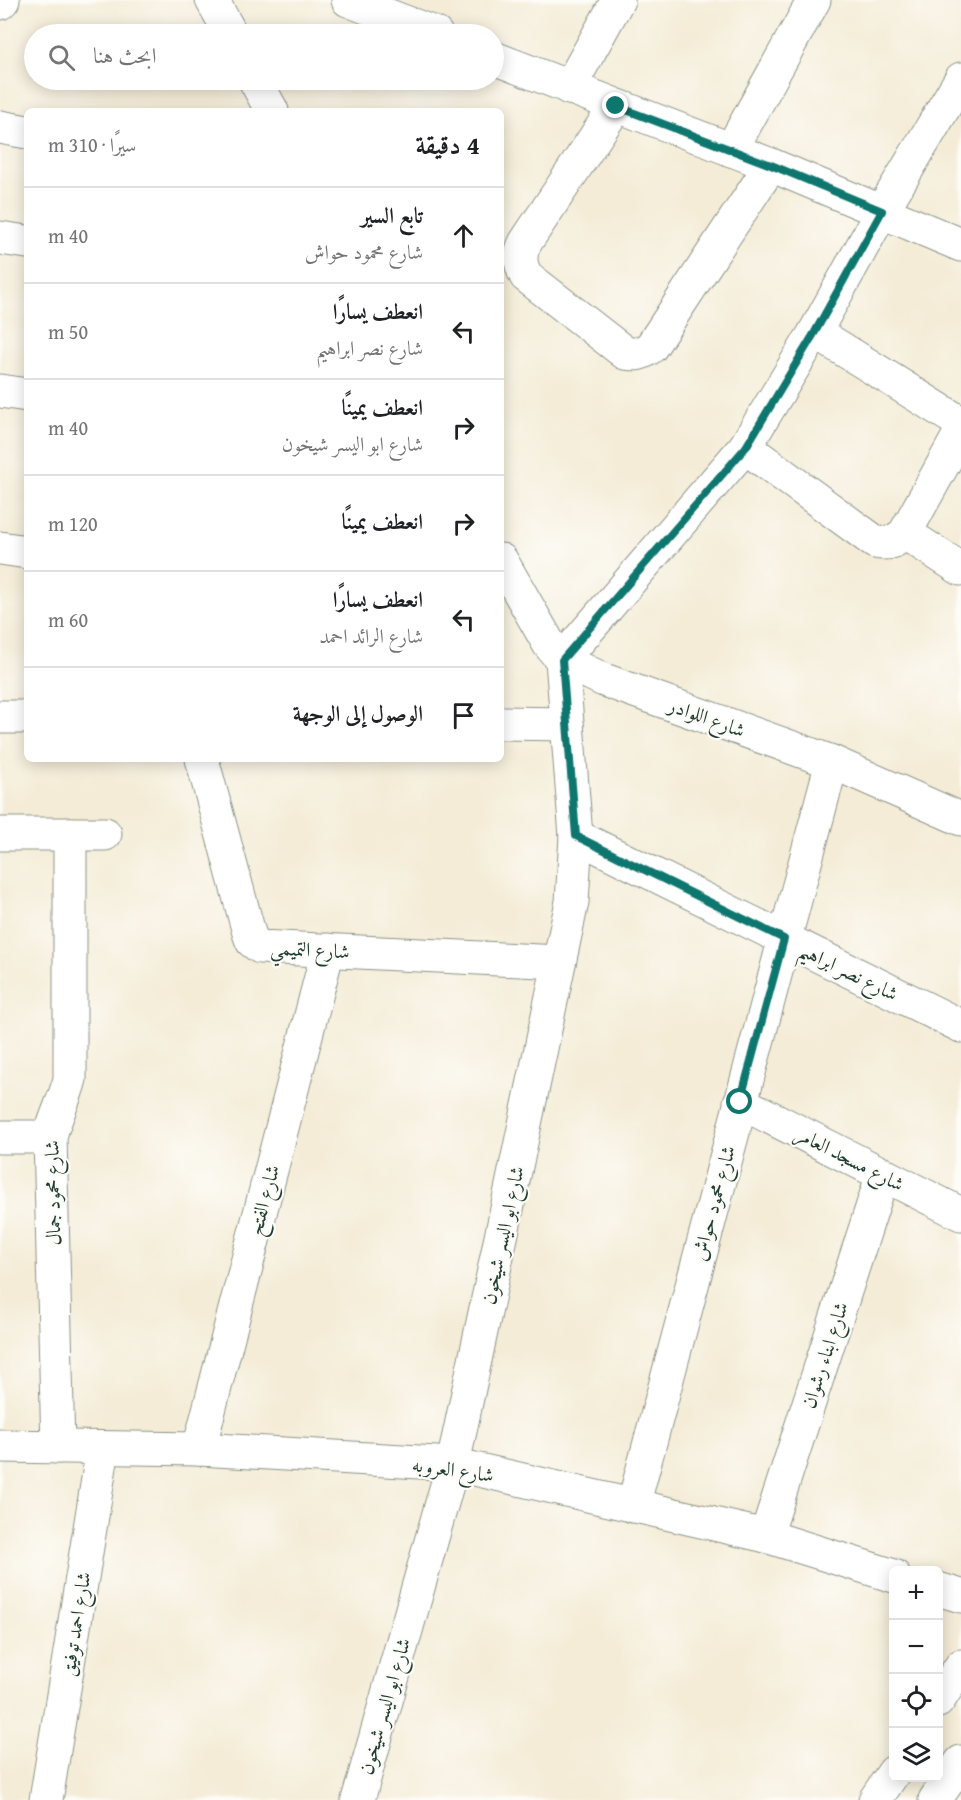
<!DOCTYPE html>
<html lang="ar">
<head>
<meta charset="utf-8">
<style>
  :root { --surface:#fff; --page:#f2f2f2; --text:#202124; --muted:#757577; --line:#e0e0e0 }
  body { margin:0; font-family:"Gentium Book Plus",Amiri,serif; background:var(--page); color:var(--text); direction:rtl }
  .controls { position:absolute; right:18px; bottom:18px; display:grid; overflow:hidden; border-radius:9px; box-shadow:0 3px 15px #0003 }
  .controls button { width:54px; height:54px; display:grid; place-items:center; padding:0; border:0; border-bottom:2px solid var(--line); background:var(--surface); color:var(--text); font:30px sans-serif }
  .stop { position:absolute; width:18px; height:18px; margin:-14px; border:4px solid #0f766e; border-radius:50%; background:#fff }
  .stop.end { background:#0f766e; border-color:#fff; box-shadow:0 2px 6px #0008 }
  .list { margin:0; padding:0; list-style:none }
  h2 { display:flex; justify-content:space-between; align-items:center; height:78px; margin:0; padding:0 24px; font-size:26px }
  h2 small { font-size:20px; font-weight:400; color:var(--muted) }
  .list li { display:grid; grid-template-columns:39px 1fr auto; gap:18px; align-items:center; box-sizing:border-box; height:96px; padding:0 24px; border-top:2px solid var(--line) }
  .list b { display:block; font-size:22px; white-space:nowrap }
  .list p { margin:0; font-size:20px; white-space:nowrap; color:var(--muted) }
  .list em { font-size:20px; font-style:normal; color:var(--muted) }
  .icon { flex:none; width:33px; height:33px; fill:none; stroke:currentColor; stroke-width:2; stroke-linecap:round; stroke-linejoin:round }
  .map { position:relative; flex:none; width:961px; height:1800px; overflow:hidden; direction:ltr }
  .search { position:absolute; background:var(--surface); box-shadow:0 3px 15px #0003; left:24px; top:24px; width:480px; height:66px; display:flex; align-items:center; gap:15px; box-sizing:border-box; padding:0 21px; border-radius:33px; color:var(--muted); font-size:22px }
  .panel { position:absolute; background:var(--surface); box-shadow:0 3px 15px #0003; left:24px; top:108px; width:480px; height:654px; border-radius:9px; direction:rtl }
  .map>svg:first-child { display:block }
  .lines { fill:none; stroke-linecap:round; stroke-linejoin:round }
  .minor-casing { stroke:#8a9486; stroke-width:35 }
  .minor { stroke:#fff; stroke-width:33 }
  .route { stroke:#0f766e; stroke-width:8 }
  .labels { text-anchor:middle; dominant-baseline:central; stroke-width:4.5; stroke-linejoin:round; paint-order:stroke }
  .street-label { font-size:20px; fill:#1f3d34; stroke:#fdfcf7 }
</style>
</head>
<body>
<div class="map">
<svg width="961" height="1800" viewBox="0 0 961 1800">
  <rect width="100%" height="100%" fill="#fdfcf7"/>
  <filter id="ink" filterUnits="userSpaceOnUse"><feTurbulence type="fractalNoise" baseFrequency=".0167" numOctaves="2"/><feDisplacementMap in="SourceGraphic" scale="12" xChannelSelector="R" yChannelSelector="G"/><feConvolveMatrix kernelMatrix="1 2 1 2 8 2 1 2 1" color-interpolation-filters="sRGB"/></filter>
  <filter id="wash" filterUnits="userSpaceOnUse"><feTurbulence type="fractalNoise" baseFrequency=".008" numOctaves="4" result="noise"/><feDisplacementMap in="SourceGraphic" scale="24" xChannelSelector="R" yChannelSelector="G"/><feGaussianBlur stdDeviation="1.35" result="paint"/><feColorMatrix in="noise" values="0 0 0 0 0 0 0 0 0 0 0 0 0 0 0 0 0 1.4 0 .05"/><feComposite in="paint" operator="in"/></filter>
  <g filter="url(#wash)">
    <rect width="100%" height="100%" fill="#f4ecd7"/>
  </g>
  <g filter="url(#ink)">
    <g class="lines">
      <defs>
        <g id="minor">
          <polyline points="212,0 231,34"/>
          <polyline points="348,0 436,34"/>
          <polyline points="0,3 3,0"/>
          <polyline points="494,58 771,165 961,245"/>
          <polyline points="255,80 272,111"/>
          <polyline points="569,88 618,0"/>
          <path d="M616,106L525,243C519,255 520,264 526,276L625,353C636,355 642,354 651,347L771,165"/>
          <polyline points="0,127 27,132"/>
          <polyline points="731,150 814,0"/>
          <polyline points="0,238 27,242"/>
          <polyline points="815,332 961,423"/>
          <polyline points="0,391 27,395"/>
          <path d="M745,447L875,542C888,545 895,542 905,533L961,432"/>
          <polyline points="905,533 961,569"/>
          <polyline points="0,548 27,552"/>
          <polyline points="501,560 549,644 562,660 604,680 832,762 961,819"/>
          <polyline points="0,717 27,717"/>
          <polyline points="501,723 567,724"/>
          <polyline points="202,759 249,933 252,941 260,947 559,962"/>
          <polyline points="0,834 105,834"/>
          <polyline points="576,836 961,1026"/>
          <polyline points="740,1102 961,1214"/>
          <polyline points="0,1137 50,1137"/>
          <polyline points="0,1446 199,1449 453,1464 766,1536 894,1576"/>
          <path d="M58,1447L50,1137C55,1117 65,1099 70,1079V834"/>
          <polyline points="199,1449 328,950"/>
          <polyline points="633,1506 832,762"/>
          <polyline points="766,1536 883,1174"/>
          <polyline points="938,1589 961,1596"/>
          <polyline points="938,1701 961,1666"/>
          <polyline points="46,1800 103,1448"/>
          <polyline points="358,1800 453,1464 572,902 576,836 562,660 745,447 815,332 882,211 961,79"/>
          <polyline points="875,1800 894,1772"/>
          <polyline points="935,1800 961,1762"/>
        </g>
      </defs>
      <use href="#minor" class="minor-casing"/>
      <use href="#minor" class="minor"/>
    </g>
  </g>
  <g class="lines" filter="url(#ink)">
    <polyline class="route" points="616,106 771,165 882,211 815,332 746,447 562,660 576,836 784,939 740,1102"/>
  </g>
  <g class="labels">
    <g class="street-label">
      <text transform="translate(707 717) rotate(20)">شارع اللوادر</text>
      <text transform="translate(310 949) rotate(3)">شارع التميمي</text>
      <text transform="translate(849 971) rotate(26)">شارع نصر ابراهيم</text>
      <text transform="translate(850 1158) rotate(27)">شارع مسجد العامر</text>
      <text transform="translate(52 1193) rotate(-91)">شارع محمود جمال</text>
      <text transform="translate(263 1200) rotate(-75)">شارع الفتح</text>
      <text transform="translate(713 1203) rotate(-75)">شارع محمود حواش</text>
      <text transform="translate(502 1235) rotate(-78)">شارع ابو اليسر شيخون</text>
      <text transform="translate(824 1355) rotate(-72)">شارع ابناء رشوان</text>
      <text transform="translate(453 1469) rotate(8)">شارع العروبه</text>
      <text transform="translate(75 1624) rotate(-81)">شارع احمد توفيق</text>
      <text transform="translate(384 1706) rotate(-74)">شارع ابو اليسر شيخون</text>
    </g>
  </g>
</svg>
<div class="controls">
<button>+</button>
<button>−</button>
<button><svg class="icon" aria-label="locate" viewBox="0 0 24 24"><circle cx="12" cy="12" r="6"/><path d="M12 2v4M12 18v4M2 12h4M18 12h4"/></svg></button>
<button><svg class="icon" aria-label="layers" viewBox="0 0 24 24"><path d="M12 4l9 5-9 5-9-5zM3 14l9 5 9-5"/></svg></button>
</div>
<div class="stop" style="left:740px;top:1102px"></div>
<div class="stop end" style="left:616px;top:106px"></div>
<div class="search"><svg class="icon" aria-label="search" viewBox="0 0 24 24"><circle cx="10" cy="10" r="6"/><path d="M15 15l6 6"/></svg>ابحث هنا</div>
<section class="panel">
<h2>4 دقيقة<small>سيرًا · 310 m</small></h2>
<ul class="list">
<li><svg class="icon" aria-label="ahead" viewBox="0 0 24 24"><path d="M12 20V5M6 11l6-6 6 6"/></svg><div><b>تابع السير</b><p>شارع محمود حواش</p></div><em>40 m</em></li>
<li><svg class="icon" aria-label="left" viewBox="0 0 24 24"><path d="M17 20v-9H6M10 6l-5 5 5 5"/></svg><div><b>انعطف يسارًا</b><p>شارع نصر ابراهيم</p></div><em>50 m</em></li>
<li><svg class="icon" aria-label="right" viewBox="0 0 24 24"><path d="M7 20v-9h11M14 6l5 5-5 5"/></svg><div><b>انعطف يمينًا</b><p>شارع ابو اليسر شيخون</p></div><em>40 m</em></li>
<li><svg class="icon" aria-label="right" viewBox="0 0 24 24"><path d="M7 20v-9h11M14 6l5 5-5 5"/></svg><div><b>انعطف يمينًا</b></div><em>120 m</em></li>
<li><svg class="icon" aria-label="left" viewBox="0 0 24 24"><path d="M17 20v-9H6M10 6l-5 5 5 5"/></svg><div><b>انعطف يسارًا</b><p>شارع الرائد احمد</p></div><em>60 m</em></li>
<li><svg class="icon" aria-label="arrive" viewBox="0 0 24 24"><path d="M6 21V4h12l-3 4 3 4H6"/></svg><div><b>الوصول إلى الوجهة</b></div></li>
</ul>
</section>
</div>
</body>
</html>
